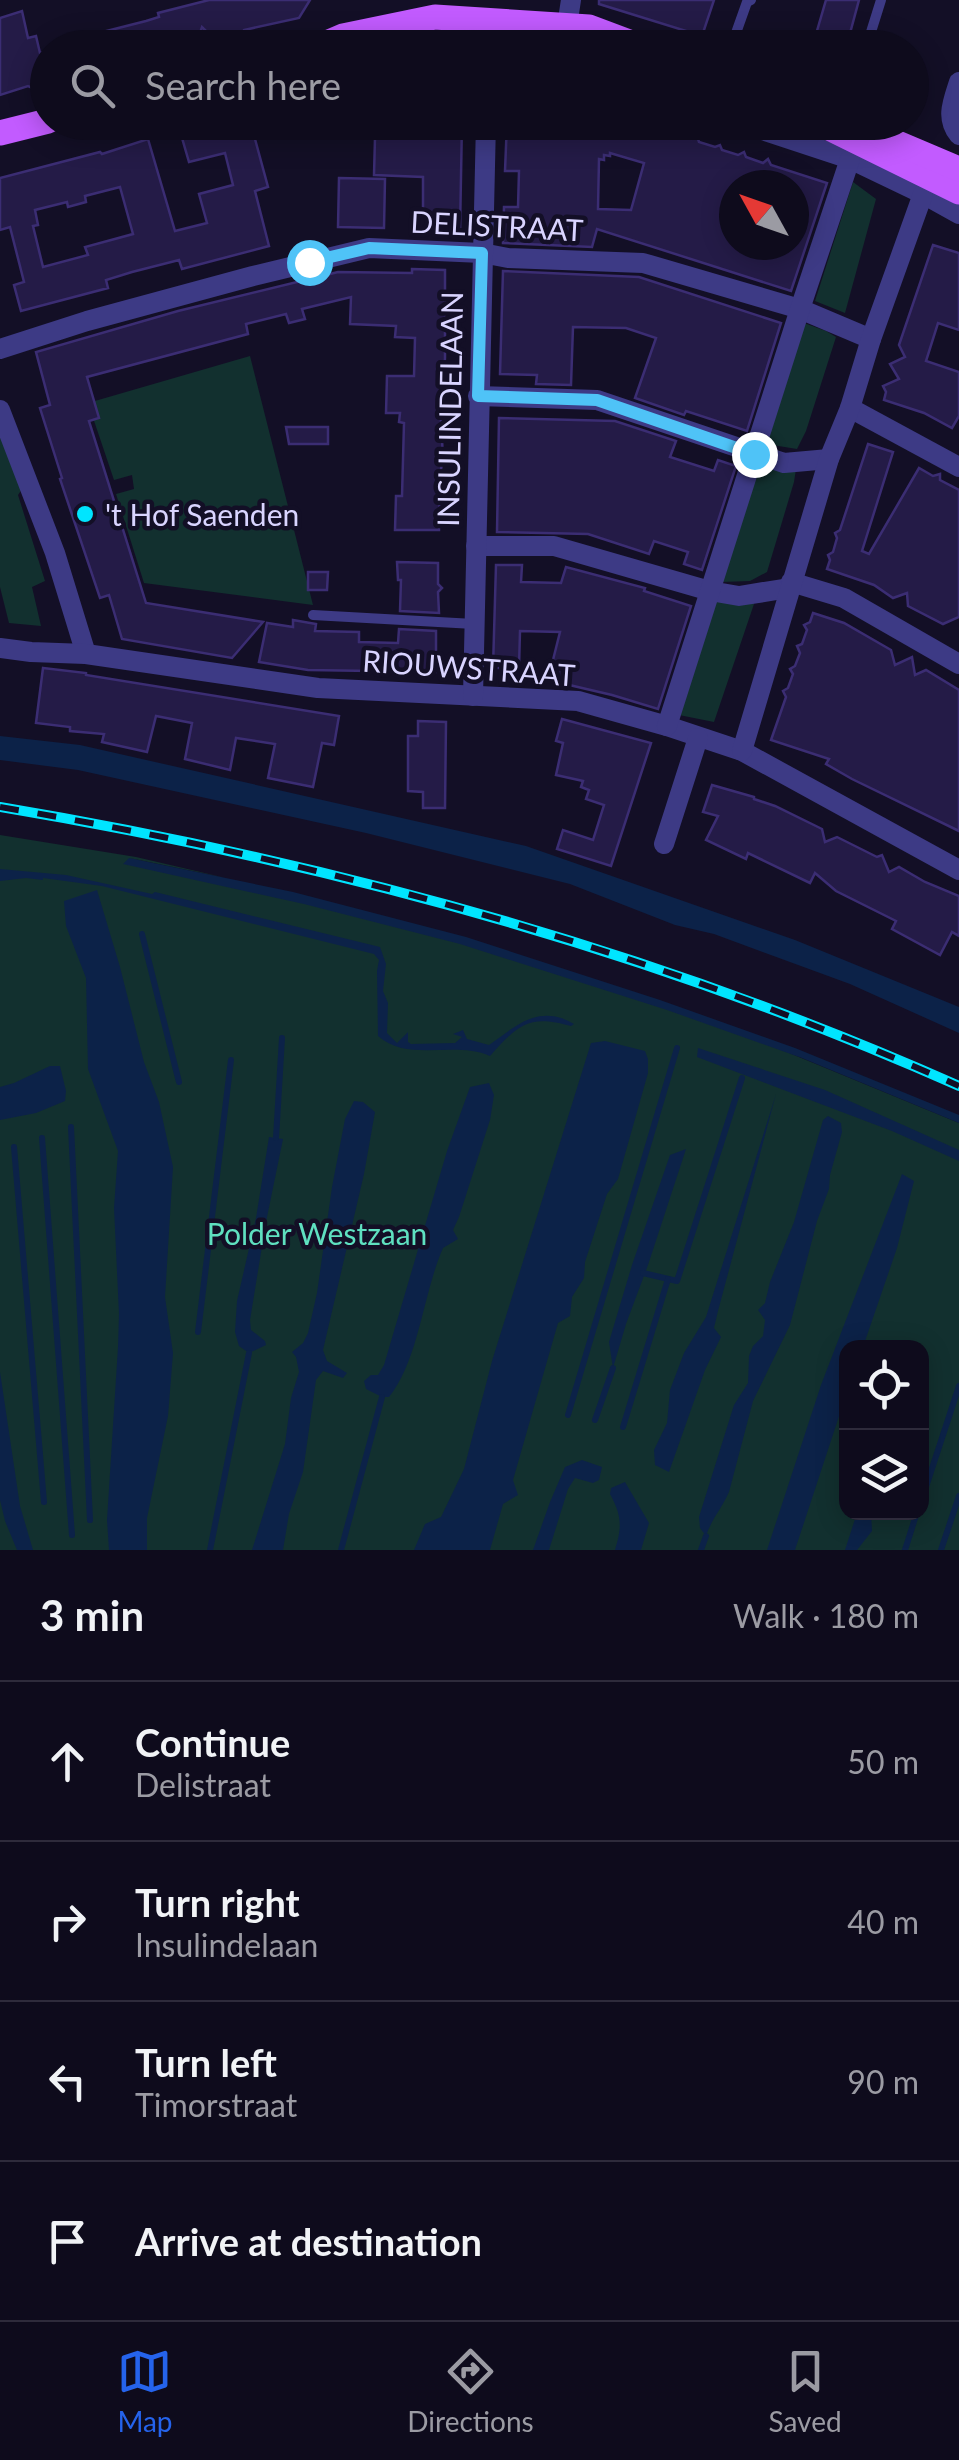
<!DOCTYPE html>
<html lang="en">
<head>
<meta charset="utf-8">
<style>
  :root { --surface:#0e0b1c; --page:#171425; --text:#f1f3f6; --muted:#9b9ba3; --line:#2e2b3b; --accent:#2563eb }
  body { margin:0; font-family:Lato,sans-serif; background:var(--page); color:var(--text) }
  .controls { position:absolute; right:30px; bottom:30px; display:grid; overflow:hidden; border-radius:20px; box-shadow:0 5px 25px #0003 }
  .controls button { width:90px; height:90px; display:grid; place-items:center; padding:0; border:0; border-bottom:2px solid var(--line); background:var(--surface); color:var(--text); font:50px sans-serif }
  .compass { position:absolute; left:719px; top:170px; width:90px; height:90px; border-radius:50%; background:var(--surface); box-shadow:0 5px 25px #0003; rotate:310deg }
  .stop { position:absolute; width:30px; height:30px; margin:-22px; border:8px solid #4fc3f7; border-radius:50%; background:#fff }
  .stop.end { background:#4fc3f7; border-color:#fff; box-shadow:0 2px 10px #0008 }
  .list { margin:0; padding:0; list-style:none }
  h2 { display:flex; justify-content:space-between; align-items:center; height:130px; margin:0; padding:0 40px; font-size:42px }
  h2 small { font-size:32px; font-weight:400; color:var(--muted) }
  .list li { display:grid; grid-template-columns:65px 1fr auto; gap:30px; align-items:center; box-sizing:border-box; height:160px; padding:0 40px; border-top:2px solid var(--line) }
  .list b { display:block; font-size:38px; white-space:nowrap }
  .list p { margin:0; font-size:32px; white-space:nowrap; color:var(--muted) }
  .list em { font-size:32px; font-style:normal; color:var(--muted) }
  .icon { flex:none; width:55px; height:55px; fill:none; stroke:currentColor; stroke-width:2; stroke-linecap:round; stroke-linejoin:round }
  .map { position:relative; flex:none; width:959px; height:1550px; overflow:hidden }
  .search { position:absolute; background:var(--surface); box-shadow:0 5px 25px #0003; left:30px; right:30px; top:30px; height:110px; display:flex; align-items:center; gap:25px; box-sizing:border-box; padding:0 35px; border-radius:55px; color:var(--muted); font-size:38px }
  .sheet { height:770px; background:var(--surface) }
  nav { display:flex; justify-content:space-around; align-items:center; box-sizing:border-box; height:140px; border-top:2px solid var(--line); background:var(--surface); font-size:28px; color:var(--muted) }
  nav a { display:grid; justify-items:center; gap:5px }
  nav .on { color:var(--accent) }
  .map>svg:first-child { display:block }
  .green { fill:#12302f; fill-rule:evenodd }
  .water { fill:#0c2248 }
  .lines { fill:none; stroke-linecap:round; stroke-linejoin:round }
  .stream { stroke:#0c2248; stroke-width:6 }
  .building { fill:#241b47; stroke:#3b2d73; stroke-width:2.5; fill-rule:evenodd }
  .lane { stroke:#3d3a85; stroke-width:10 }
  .street { stroke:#3d3a85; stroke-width:20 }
  .primary { stroke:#c25bff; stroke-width:25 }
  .rail-casing { stroke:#00e5ff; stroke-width:10 }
  .rail { stroke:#130f26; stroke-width:6; stroke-dasharray:19; stroke-linecap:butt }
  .route { stroke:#4fc3f7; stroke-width:12 }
  .poi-dot { fill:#00e5ff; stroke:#130f26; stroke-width:4 }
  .labels { text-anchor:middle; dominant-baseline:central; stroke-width:9; stroke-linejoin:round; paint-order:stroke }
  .street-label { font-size:30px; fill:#d9d4ff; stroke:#130f26 }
  .poi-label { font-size:30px; fill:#d9d4ff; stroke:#130f26; text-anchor:start }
  .park-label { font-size:30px; fill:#5fe0c0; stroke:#130f26 }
</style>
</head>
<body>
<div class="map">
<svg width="959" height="1550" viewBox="0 0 959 1550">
  <rect width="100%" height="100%" fill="#130f26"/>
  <g class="green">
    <polygon points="853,182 876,199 845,313 815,301"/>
    <polygon points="804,323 826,331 836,337 806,431 797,449 766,444"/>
    <polygon points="250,356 313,605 144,583 116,494 134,489 132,475 114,480 88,403"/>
    <polygon points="0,436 22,489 18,495 45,581 32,587 41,626 9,623 0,587"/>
    <polygon points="758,463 796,469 794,482 767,572 750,581 721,582"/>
    <polygon points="713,599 755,601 714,722 679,715"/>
    <path d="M0,835L136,857L226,878L129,858L359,913L595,983L765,1043L959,1123V1550H0ZM846,1348H922V1512H846Z"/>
  </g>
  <g class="water">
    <polygon points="0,736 80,745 526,846 795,940 959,1007 959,1033 850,984 714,934 675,925 570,884 366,833 78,770 0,760"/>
    <polygon points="129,858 293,892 466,937 660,1000 795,1048 959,1115 959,1123 802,1058 667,1010 460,944 304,904 123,864"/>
    <path d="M0,869L66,875L152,894L155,892L380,947L386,964L383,991L388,1003L387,1033L397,1043L408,1032V1042L411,1044L455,1043L462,1037L453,1034L463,1030L467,1039L489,1045C516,1026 539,1003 574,1024L571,1026C528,1014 518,1025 490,1056C455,1040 408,1063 378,1036L377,971L379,960L374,954L102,886L43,878V880L26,878L0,881Z"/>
    <polygon points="97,890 120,967 144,1062 159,1102 173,1167 165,1297 173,1353 168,1416 147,1518 147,1550 109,1550 107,1520 118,1347 119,1314 114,1208 118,1151 88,1069 86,978 66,926 64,901"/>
    <polygon points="605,1041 645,1051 648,1059 648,1073 618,1179 607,1194 585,1262 584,1278 572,1297 570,1316 558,1323 513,1480 518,1495 503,1504 490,1550 414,1550 425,1524 441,1517 464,1469 492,1361 591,1043"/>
    <polygon points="698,1048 825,1090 959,1150 959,1161 892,1131 697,1057"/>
    <polygon points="50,1066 60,1066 66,1091 65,1101 36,1113 0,1120 0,1087 14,1083"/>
    <path d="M489,1083L494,1095L490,1120L459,1217L453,1230L458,1239L443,1248C423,1293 419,1360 389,1397H382L366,1389L364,1381L371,1375H378L384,1365L447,1151L470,1087Z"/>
    <polygon points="776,1094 718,1311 714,1328 721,1337 705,1370 669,1472 655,1465 654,1450 667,1423 670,1390 684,1353 706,1317"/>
    <polygon points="354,1101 363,1102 375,1112 364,1174 323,1350 327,1361 347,1373 343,1378 323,1371 316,1380 303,1472 289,1514 283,1550 252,1550 285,1444 291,1398 299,1372 296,1357 292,1352 303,1343 308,1333 317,1293 332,1187 345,1119"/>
    <path d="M828,1116L841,1123L842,1132L830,1175L829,1189L817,1221L790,1325L753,1401L729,1492C722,1508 711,1520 706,1536L700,1528L699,1517L734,1405L748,1383L749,1356L753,1346L763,1336L765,1320L758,1310L765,1303L770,1282L794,1222L823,1120Z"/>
    <polygon points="269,1137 283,1139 266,1222 250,1320 251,1330 265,1341 266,1345 249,1353 239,1346 235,1332 237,1301 256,1218"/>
    <polygon points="686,1149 648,1265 626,1324 613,1368 609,1342 632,1265 670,1155"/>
    <polygon points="902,1174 914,1181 897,1248 863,1347 846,1348 846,1395 795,1550 767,1550 821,1385"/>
    <polygon points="0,1372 20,1506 33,1550 17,1550 5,1521 0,1500"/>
    <polygon points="582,1460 602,1467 599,1480 593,1483 575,1478 568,1489 549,1550 533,1550 550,1502 565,1467"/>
    <path d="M625,1482L649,1523L641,1550H615C622,1527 622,1516 610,1494L611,1488Z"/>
    <polygon points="857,1513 871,1513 872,1531 857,1550 845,1550"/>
  </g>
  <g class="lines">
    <g class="stream">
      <polyline points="142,934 179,1082"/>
      <polyline points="71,1127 90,1520"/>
      <polyline points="42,1138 72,1535"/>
      <polyline points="276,1138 282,1038"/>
      <polyline points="14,1147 44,1502"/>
      <polyline points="643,1273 677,1281 742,1078"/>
      <polyline points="198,1332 231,1060"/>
      <polyline points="568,1415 677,1048"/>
      <polyline points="595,1420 613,1368"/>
      <polyline points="623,1427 668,1279"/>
      <polyline points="922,1499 959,1386"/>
      <polyline points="210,1550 249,1353"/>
      <polyline points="341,1550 382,1397"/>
      <polyline points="701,1550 706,1536"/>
      <polyline points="905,1550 917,1512"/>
      <polyline points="941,1550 959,1496"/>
    </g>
  </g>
  <g class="building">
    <polygon points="209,0 310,0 299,18 244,30 243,33 215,40 202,27 196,45 184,48 68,48 67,41 146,21 159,17 158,13"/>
    <polygon points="599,0 714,0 702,36 599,4"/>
    <polygon points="826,0 859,0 846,48 812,48"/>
    <polygon points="22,11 28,38 36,36 40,53 48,51 48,81 39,83 42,92 28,86 0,95 0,18"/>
    <path d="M207,122H294L295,129L255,139L268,187L255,191L269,246L182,269L179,260L132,272L106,280L108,288L21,311L14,285L24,282L10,227L0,230V178L100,152L102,154L148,139L175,231L207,223L199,194L233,185L225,153L189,162L180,131ZM120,187L133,234L85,247L88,255L43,267L33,226L38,225L35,210L67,202L68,207L86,202L85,196Z"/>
    <polygon points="389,122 462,122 460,231 432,230 433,216 423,216 423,177 374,175 375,138 392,133"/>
    <path d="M507,122H644L691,139L697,136L699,142L715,147L720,145L722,150L738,155L744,152L746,157L763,163L768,159L771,165L827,183L791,291L597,229L592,247L503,243L504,207H518L519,171H505ZM610,153L644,163L631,210L598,209L599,159L604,160V155L610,156ZM734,185H794V245H734Z"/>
    <polygon points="339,178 385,179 384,228 338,227"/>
    <polygon points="933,245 959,253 959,330 938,323 926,361 959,372 959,416 952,428 924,413 884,400 886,392 883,386 899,379 890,364 905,357 899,345"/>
    <polygon points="412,269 445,270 445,358 441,421 443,458 440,475 444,480 440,484 439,530 395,530 396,496 402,496 404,423 399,422 400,413 386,413 387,376 414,376 415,338 395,337 396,326 350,324 351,297 302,309 305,319 289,323 286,314 246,324 248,334 87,377 99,418 89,421 146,603 263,622 232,658 122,639 109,595 100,598 60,479 62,478 40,408 50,405 36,352 178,311 338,272 412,273"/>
    <polygon points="503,271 639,277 781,323 747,431 686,411 684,415 635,398 656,338 626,328 573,327 571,385 536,384 537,375 500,374"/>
    <polygon points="499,418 615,421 676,441 670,457 714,471 718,460 736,466 702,570 684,564 688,552 654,541 649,554 588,534 497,532"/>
    <polygon points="286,427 328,427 328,444 289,444"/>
    <polygon points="868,444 893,452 862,551 869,554 919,468 933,476 940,474 940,480 959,490 959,617 943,624 908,606 907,593 893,598 874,585 827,569 830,560 828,555 833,552 837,538 835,533 840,530"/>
    <polygon points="397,562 438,563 438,584 442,588 438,592 439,613 400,611 401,580 398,580"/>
    <polygon points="496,565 522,565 521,582 561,583 566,567 645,588 644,591 691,606 658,709 612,695 548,680 560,632 520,631 519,668 493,668"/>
    <polygon points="308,572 328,572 327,590 308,590"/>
    <polygon points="813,613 844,623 891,650 895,665 912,657 915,675 926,670 959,690 959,831 852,779 826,764 829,759 771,740 786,697 783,691 788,688 793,674 790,669 795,666 800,653 797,646 802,644 807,630 804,625 810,622"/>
    <polygon points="293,620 316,624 315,631 359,632 359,642 398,643 399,629 436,631 436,672 308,670 259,662 267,623 293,627"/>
    <polygon points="43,668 86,673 86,675 339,716 334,745 322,743 313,787 268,778 275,744 236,738 230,770 185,759 192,723 156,716 147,752 102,742 104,734 70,731 70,727 36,723"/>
    <polygon points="562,719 651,743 611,866 557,849 563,830 593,840 604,805 586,799 589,790 581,787 583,781 556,775 563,743 556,741"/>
    <polygon points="418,721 446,722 445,808 423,808 423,792 408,791 408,736 418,736"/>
    <polygon points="712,785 754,797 754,799 775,806 822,829 825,842 837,837 877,857 882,855 889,872 899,867 925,882 959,896 959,936 952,932 940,955 892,929 896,921 836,891 815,873 810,883 748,853 746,859 706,840 718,816 703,812"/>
  </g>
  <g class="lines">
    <g class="lane">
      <polyline points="741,48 736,33 747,2 751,0"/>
      <polyline points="866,48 881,0"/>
      <polyline points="313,615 474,624"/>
    </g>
    <g class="street">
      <polyline points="565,39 571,0"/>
      <path d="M959,82C953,101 945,118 959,135"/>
      <polyline points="738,122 850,159 923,194 959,214"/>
      <polyline points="0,349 87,321 253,276 369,248 482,253 508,258 643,263 800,309 871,339"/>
      <polyline points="478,396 597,400 784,463 829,459"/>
      <polyline points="850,408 959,467"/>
      <polyline points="0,410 55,553 86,654"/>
      <polyline points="476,546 554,546 710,591 739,596 789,588"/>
      <polyline points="791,582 844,598 959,664"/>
      <polyline points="0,648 31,652 86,654 318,688 578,701 667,726 742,751 959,870"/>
      <polyline points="473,696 486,122"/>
      <polyline points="667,726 800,309 850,159"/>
      <polyline points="742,751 829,459 850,408 871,339 923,194"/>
      <polyline points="664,844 698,738"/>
    </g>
    <g class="primary">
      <polyline points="315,48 343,36 435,17 589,27 645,48"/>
      <polyline points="372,48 455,41 571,48"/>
      <polyline points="811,122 831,129 959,192"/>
      <polyline points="0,133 48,121"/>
      <polyline points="881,136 959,169"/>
    </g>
    <defs>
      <path id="rail" d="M0,807C329,862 653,950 959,1086"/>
    </defs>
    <use href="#rail" class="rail-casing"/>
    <use href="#rail" class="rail"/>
  </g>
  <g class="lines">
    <polyline class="route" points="309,262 369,248 482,253 478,396 597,400 754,454"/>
  </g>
  <circle class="poi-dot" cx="85" cy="514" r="10"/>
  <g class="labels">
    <g class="street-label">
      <text transform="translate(497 225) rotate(3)">DELISTRAAT</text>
      <text transform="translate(449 409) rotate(-89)">INSULINDELAAN</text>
      <text transform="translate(469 667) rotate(4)">RIOUWSTRAAT</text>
    </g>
    <g class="poi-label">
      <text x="105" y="514">'t Hof Saenden</text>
    </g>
    <g class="park-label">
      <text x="317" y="1233">Polder Westzaan</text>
    </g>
  </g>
</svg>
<div class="controls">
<button><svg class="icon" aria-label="locate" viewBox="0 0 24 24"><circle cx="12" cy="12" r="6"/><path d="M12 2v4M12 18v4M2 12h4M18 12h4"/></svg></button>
<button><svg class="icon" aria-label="layers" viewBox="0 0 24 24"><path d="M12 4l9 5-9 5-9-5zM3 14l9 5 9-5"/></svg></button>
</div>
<svg class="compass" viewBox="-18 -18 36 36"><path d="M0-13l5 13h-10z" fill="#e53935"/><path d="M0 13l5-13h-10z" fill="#9b9ba3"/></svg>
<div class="stop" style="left:309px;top:262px"></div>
<div class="stop end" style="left:754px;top:454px"></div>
<div class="search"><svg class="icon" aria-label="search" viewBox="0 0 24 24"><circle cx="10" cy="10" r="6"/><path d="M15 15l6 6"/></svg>Search here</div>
</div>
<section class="sheet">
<h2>3 min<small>Walk · 180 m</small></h2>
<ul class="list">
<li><svg class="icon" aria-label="ahead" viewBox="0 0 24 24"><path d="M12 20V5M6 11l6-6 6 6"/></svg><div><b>Continue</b><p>Delistraat</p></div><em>50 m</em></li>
<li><svg class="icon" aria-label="right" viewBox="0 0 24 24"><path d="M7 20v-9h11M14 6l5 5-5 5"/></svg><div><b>Turn right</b><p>Insulindelaan</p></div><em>40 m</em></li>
<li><svg class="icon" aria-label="left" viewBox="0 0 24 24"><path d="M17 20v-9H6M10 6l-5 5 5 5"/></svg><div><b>Turn left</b><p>Timorstraat</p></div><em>90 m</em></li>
<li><svg class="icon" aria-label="arrive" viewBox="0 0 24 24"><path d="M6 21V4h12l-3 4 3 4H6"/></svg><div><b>Arrive at destination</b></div></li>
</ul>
</section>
<nav>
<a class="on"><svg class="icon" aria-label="map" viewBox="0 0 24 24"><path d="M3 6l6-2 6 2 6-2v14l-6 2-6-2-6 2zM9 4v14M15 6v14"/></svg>Map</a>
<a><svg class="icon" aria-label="directions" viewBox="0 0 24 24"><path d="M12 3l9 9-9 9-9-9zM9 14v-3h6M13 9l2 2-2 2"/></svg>Directions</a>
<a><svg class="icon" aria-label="saved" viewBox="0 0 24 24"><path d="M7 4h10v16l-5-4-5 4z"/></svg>Saved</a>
</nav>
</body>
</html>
